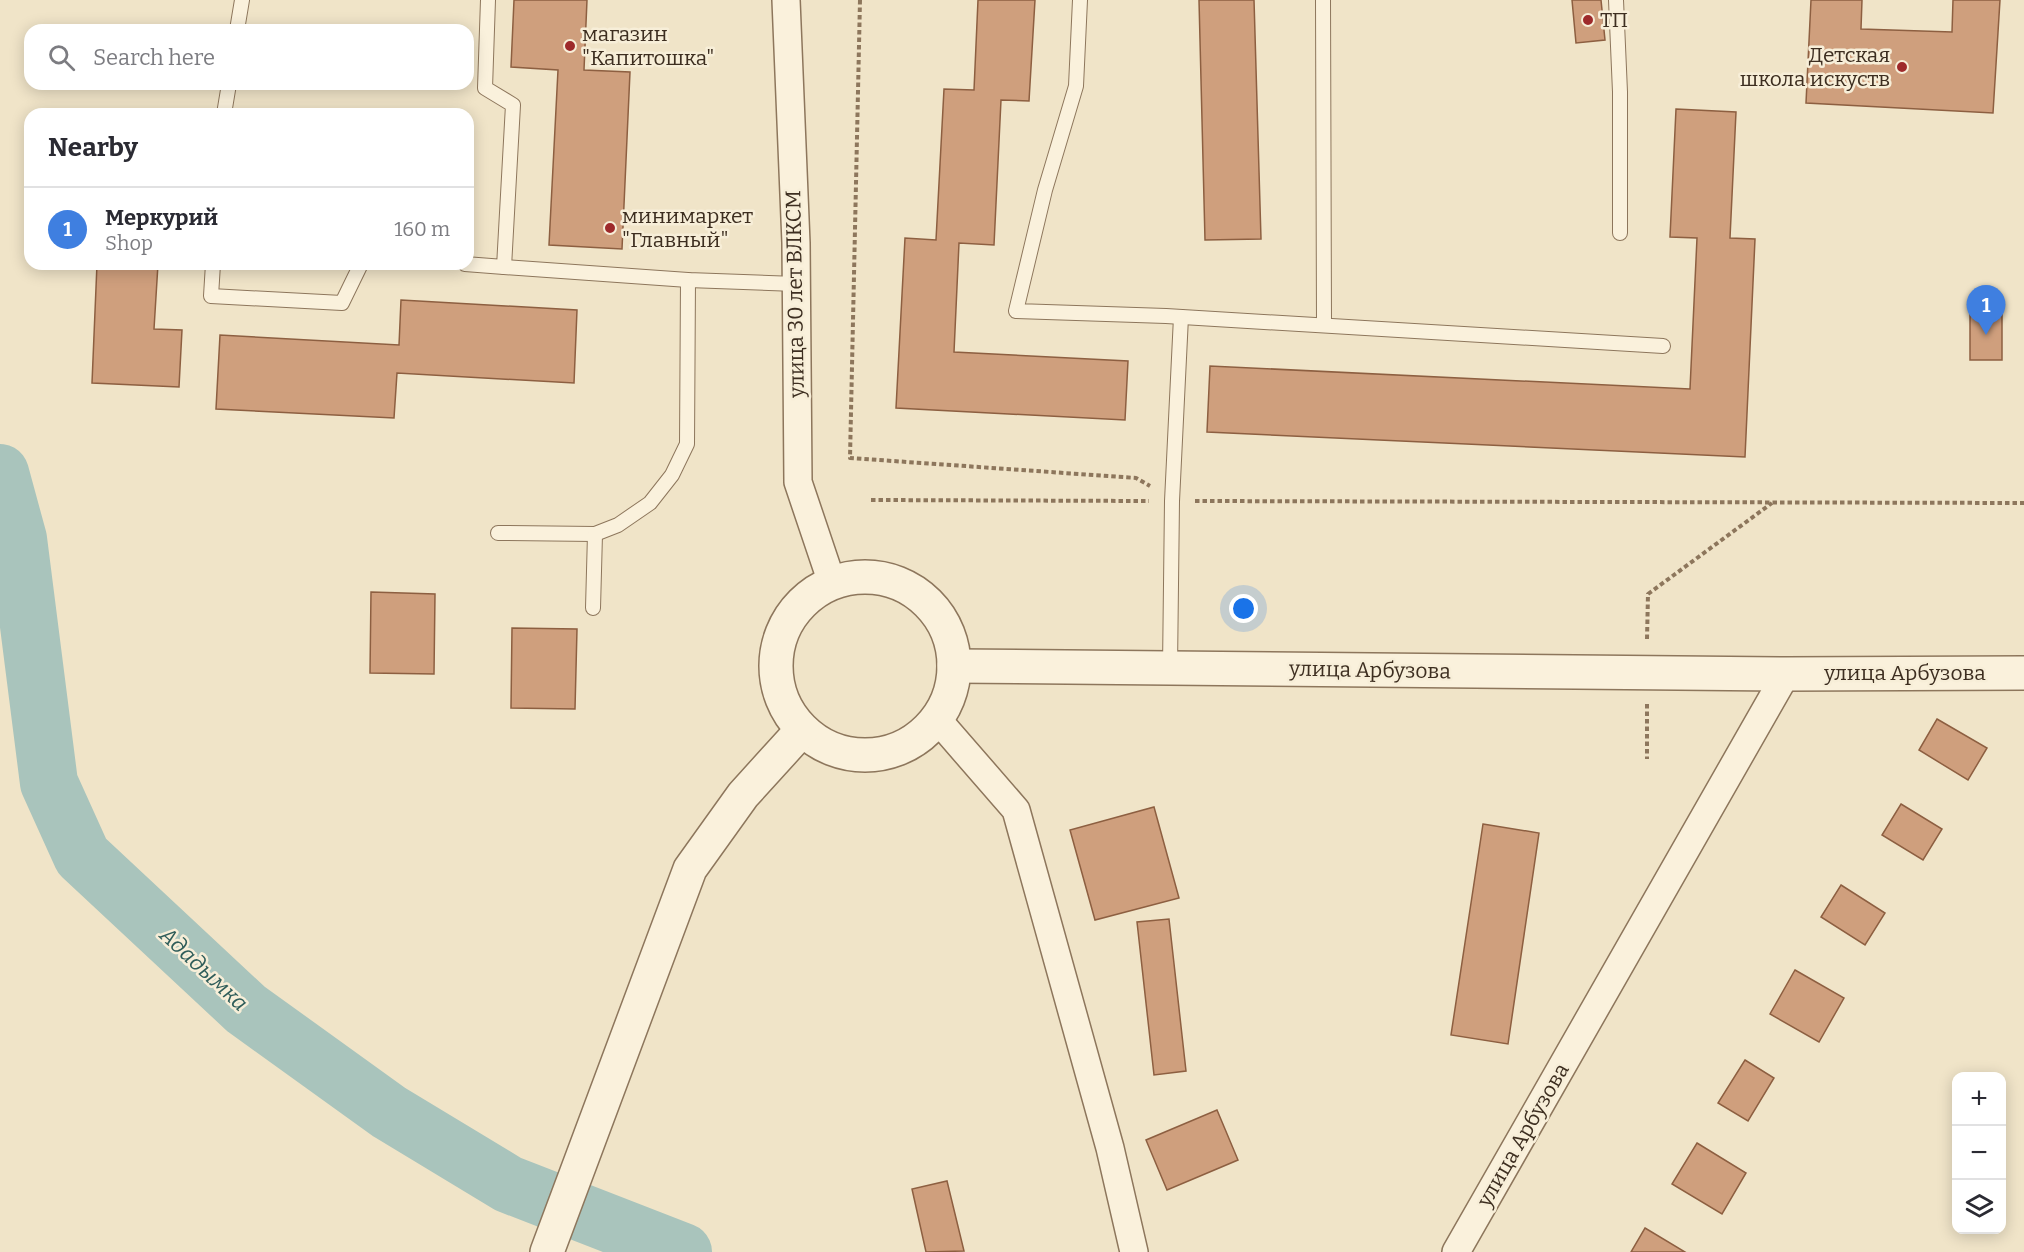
<!DOCTYPE html>
<html lang="en">
<head>
<meta charset="utf-8">
<style>
  :root { --surface:#fff; --page:#f7f7f7; --text:#2b2b33; --muted:#7c7c81; --line:#e1e1e2; --accent:#9e2a2b }
  body { margin:0; font-family:Bitter,serif; background:var(--page); color:var(--text) }
  .controls { position:absolute; right:18px; bottom:18px; display:grid; overflow:hidden; border-radius:12px; box-shadow:0 3px 15px #0003 }
  .controls button { width:54px; height:54px; display:grid; place-items:center; padding:0; border:0; border-bottom:2px solid var(--line); background:var(--surface); color:var(--text); font:30px sans-serif }
  .you { position:absolute; left:1244px; top:609px; width:21px; height:21px; margin:-15px; border:4px solid #fff; border-radius:50%; background:#1a73e8; box-shadow:0 0 0 9px #1a73e833 }
  .badge { display:grid; place-items:center; width:39px; height:39px; border-radius:50%; background:var(--accent); color:#fff; font-size:20px; font-weight:700 }
  .pin { position:absolute; translate:-50% -50px; filter:drop-shadow(0 2px 3px #0008) }
  .pin::after { content:''; position:absolute; top:32px; width:21px; height:18px; background:inherit; clip-path:polygon(0 0,100% 0,50% 100%) }
  .list { margin:0; padding:0; list-style:none }
  h2 { display:flex; justify-content:space-between; align-items:center; height:78px; margin:0; padding:0 24px; font-size:26px }
  h2 small { font-size:20px; font-weight:400; color:var(--muted) }
  .list li { display:grid; grid-template-columns:39px 1fr auto; gap:18px; align-items:center; box-sizing:border-box; height:84px; padding:0 24px; border-top:2px solid var(--line) }
  .list b { display:block; font-size:22px; white-space:nowrap }
  .list p { margin:0; font-size:20px; white-space:nowrap; color:var(--muted) }
  .list em { font-size:20px; font-style:normal; color:var(--muted) }
  .icon { flex:none; width:33px; height:33px; fill:none; stroke:currentColor; stroke-width:2; stroke-linecap:round; stroke-linejoin:round }
  .map { position:relative; flex:none; width:2024px; height:1252px; overflow:hidden }
  .search { position:absolute; background:var(--surface); box-shadow:0 3px 15px #0003; left:24px; top:24px; width:450px; height:66px; display:flex; align-items:center; gap:15px; box-sizing:border-box; padding:0 21px; border-radius:18px; color:var(--muted); font-size:22px }
  .panel { position:absolute; background:var(--surface); box-shadow:0 3px 15px #0003; left:24px; top:108px; width:450px; height:162px; border-radius:18px }
  .map>svg:first-child { display:block }
  .lines { fill:none; stroke-linecap:round; stroke-linejoin:round }
  .river { stroke:#a9c4bc; stroke-width:58 }
  .building { fill:#cf9f7d; stroke:#8d5f41; stroke-width:1.5 }
  .service-casing { stroke:#8d765c; stroke-width:16 }
  .minor-casing { stroke:#8d765c; stroke-width:30 }
  .tertiary-casing { stroke:#8d765c; stroke-width:36 }
  .path { stroke:#8d765c; stroke-width:4; stroke-dasharray:4.5 3; stroke-linecap:butt }
  .service { stroke:#faf1dc; stroke-width:14 }
  .minor { stroke:#faf1dc; stroke-width:27 }
  .tertiary { stroke:#faf1dc; stroke-width:33 }
  .poi-dot { fill:#9e2a2b; stroke:#f7eed8; stroke-width:2 }
  .labels { text-anchor:middle; dominant-baseline:central; stroke-width:5; stroke-linejoin:round; paint-order:stroke }
  .poi-label { font-size:21px; fill:#3d2e20; stroke:#f7eed8; text-anchor:start }
  .street-label { font-size:21px; fill:#3d2e20; stroke:#f7eed8 }
  .water-label { font-size:22px; font-style:italic; fill:#2f5d5a; stroke:#f7eed8 }
</style>
</head>
<body>
<div class="map">
<svg width="2024" height="1252" viewBox="0 0 2024 1252">
  <rect width="100%" height="100%" fill="#f0e4c8"/>
  <g class="lines">
    <polyline class="river" points="0,473 18,539 49,783 82,856 246,1009 389,1112 508,1184 683,1252"/>
  </g>
  <g class="building">
    <polygon points="514,0 587,0 584,70 630,72 622,249 549,245 558,70 511,67"/>
    <polygon points="978,0 1035,0 1029,101 1001,100 994,245 959,243 954,352 1128,361 1125,420 896,408 905,238 936,240 944,89 974,90"/>
    <polygon points="1199,0 1254,0 1261,239 1205,240"/>
    <polygon points="1572,0 1601,0 1605,40 1576,43"/>
    <polygon points="1811,0 1862,0 1861,29 1952,32 1953,0 2000,0 1993,113 1806,103"/>
    <polygon points="1676,109 1736,112 1730,238 1755,239 1745,457 1207,432 1210,366 1690,389 1697,238 1670,237"/>
    <polygon points="97,264 158,264 154,329 182,330 179,387 92,383"/>
    <polygon points="401,300 577,310 574,383 397,373 394,418 216,409 220,335 399,345"/>
    <rect x="1970" y="310" width="32" height="50"/>
    <polygon points="371,592 435,594 434,674 370,673"/>
    <polygon points="512,628 577,629 575,709 511,708"/>
    <polygon points="1937,719 1987,748 1968,780 1919,750"/>
    <polygon points="1901,804 1942,829 1923,860 1882,835"/>
    <polygon points="1154,807 1179,898 1095,920 1070,830"/>
    <polygon points="1483,824 1539,833 1508,1044 1451,1035"/>
    <polygon points="1841,885 1885,913 1865,945 1821,917"/>
    <polygon points="1169,919 1186,1071 1154,1075 1137,922"/>
    <polygon points="1795,970 1844,998 1819,1042 1770,1014"/>
    <polygon points="1745,1060 1774,1078 1748,1121 1718,1103"/>
    <polygon points="1217,1110 1238,1160 1167,1190 1146,1140"/>
    <polygon points="1697,1143 1746,1173 1722,1214 1672,1184"/>
    <polygon points="947,1181 964,1251 926,1252 912,1189"/>
    <polygon points="1645,1228 1685,1252 1631,1252"/>
  </g>
  <g class="lines">
    <defs>
      <g id="service">
        <polyline points="1080,0 1076,86 1045,190 1016,311 1166,316 1663,346"/>
        <polyline points="1323,0 1324,325"/>
        <polyline points="1616,0 1620,92 1620,233"/>
        <polyline points="237,30 242,0"/>
        <polyline points="224,114 229,84"/>
        <polyline points="213,264 211,296 342,303 361,264"/>
        <polyline points="465,264 504,267 513,105 485,88 488,0"/>
        <polyline points="504,267 688,280 796,284"/>
        <polyline points="498,533 595,534 618,525 650,503 672,475 687,444 688,280"/>
        <polyline points="593,608 595,534"/>
        <polyline points="1170,668 1172,501 1181,317"/>
      </g>
      <g id="minor">
        <polyline points="786,0 796,243 798,482 832,583"/>
        <polyline points="937,719 1016,810 1110,1148 1134,1252"/>
        <polyline points="1456,1252 1786,674"/>
      </g>
      <g id="tertiary">
        <circle cx="865" cy="666" r="89"/>
        <polyline points="954,666 1786,674 2024,673"/>
        <polyline points="547,1252 690,869 743,795 802,730"/>
      </g>
    </defs>
    <use href="#service" class="service-casing"/>
    <use href="#minor" class="minor-casing"/>
    <use href="#tertiary" class="tertiary-casing"/>
    <g class="path">
      <polyline points="860,0 850,458 1136,478 1150,486"/>
      <polyline points="871,500 1149,501"/>
      <polyline points="1195,501 2024,503"/>
      <polyline points="1647,639 1648,594 1772,503"/>
      <polyline points="1647,704 1647,759"/>
    </g>
    <use href="#service" class="service"/>
    <use href="#minor" class="minor"/>
    <use href="#tertiary" class="tertiary"/>
  </g>
  <g class="poi-dot">
    <circle cx="1588" cy="20" r="6"/>
    <circle cx="570" cy="46" r="6"/>
    <circle cx="1902" cy="67" r="6"/>
    <circle cx="610" cy="228" r="6"/>
  </g>
  <g class="labels">
    <g class="poi-label">
      <text x="1600" y="20">ТП</text>
      <text x="582" y="34">магазин<tspan x="582" dy="24">"Капитошка"</tspan></text>
      <text x="1890" y="55" text-anchor="end">Детская<tspan x="1890" dy="24">школа искуств</tspan></text>
      <text x="622" y="216">минимаркет<tspan x="622" dy="24">"Главный"</tspan></text>
    </g>
    <g class="street-label">
      <text transform="translate(795 294) rotate(-91)">улица 30 лет ВЛКСМ</text>
      <text transform="translate(1370 670) rotate(1)">улица Арбузова</text>
      <text x="1905" y="673">улица Арбузова</text>
      <text transform="translate(1523 1135) rotate(-60)">улица Арбузова</text>
    </g>
    <g class="water-label">
      <text transform="translate(204 969) rotate(43)">Ададымка</text>
    </g>
  </g>
</svg>
<div class="controls">
<button>+</button>
<button>−</button>
<button><svg class="icon" aria-label="layers" viewBox="0 0 24 24"><path d="M12 4l9 5-9 5-9-5zM3 14l9 5 9-5"/></svg></button>
</div>
<div class="you"></div>
<div class="pin badge" style="left:1986px;top:335px;background:#3f7fe0">1</div>
<div class="search"><svg class="icon" aria-label="search" viewBox="0 0 24 24"><circle cx="10" cy="10" r="6"/><path d="M15 15l6 6"/></svg>Search here</div>
<section class="panel">
<h2>Nearby<small></small></h2>
<ul class="list">
<li><span class="badge" style="background:#3f7fe0">1</span><div><b>Меркурий</b><p>Shop</p></div><em>160 m</em></li>
</ul>
</section>
</div>
</body>
</html>
